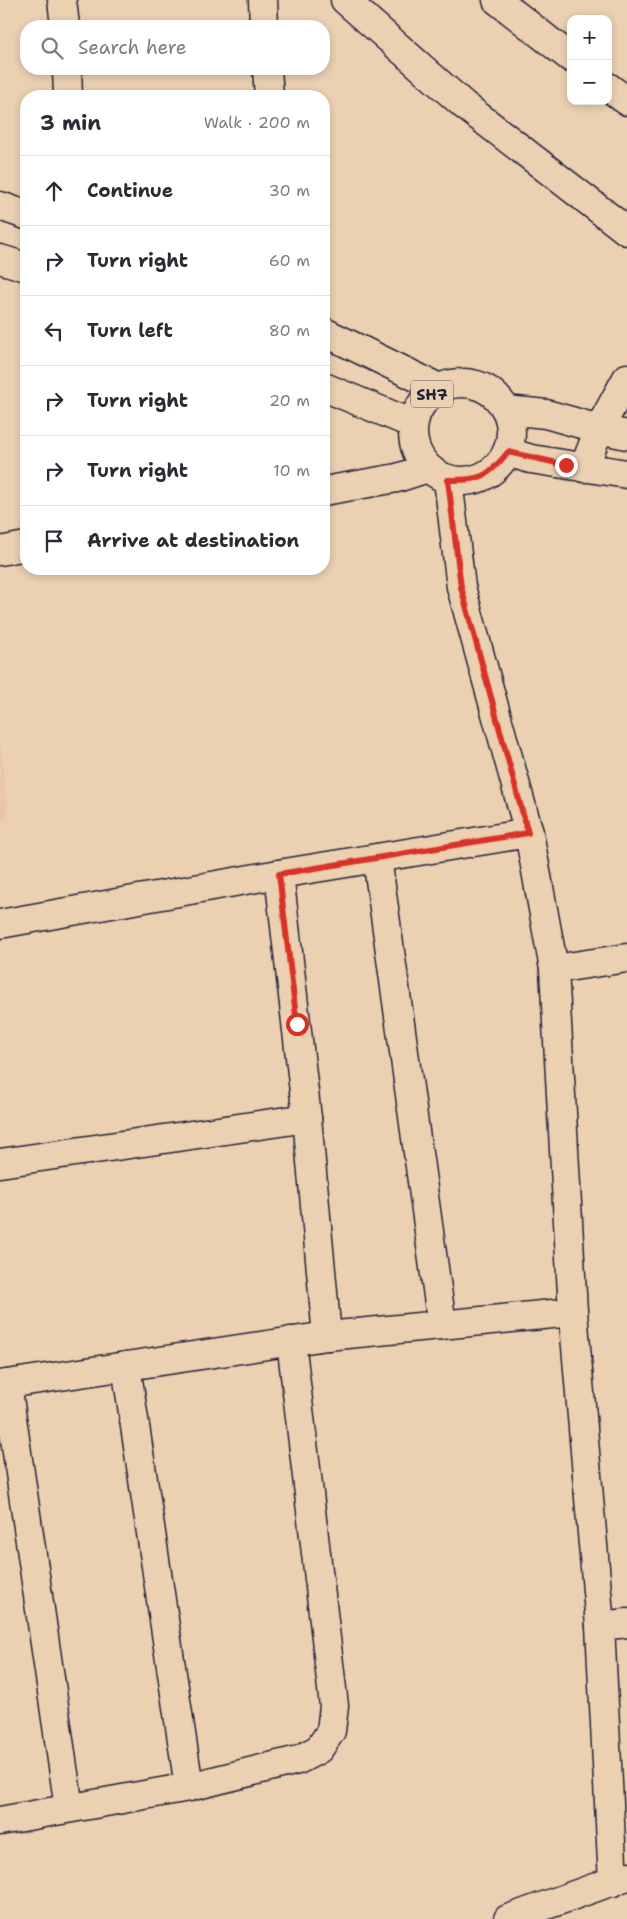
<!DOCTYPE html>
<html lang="en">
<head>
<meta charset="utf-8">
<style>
  :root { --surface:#fff; --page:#f2f2f3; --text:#2b2b33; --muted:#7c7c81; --line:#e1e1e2 }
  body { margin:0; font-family:"Shantell Sans",sans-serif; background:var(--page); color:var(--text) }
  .controls { position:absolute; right:15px; top:15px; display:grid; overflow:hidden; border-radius:10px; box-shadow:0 2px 8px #0003 }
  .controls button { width:45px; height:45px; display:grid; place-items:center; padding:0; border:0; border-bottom:1px solid var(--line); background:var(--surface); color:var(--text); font:25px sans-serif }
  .stop { position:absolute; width:15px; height:15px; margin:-11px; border:4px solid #d93025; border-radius:50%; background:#fff }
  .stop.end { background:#d93025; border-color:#fff; box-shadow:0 1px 5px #0008 }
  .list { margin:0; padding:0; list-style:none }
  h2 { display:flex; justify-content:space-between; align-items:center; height:65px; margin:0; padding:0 20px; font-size:21px }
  h2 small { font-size:16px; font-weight:400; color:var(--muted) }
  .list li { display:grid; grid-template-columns:32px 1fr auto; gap:15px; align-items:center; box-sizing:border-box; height:70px; padding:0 20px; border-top:1px solid var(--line) }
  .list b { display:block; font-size:19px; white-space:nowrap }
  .list em { font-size:16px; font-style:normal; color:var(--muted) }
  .icon { flex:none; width:28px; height:28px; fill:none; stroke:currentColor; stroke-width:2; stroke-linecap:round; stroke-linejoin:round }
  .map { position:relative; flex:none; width:627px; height:1919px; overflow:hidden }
  .search { position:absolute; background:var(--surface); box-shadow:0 2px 8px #0003; left:20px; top:20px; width:310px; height:55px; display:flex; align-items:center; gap:12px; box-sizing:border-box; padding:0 18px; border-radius:20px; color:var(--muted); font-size:19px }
  .panel { position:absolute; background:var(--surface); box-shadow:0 2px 8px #0003; left:20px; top:90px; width:310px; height:485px; border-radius:20px }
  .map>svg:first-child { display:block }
  .built { fill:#e9c5ac }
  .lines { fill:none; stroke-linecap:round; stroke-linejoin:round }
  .street-casing { stroke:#22223b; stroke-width:31 }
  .primary-casing { stroke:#22223b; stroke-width:31 }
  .street { stroke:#ebd0b2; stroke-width:28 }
  .primary { stroke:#ebd0b2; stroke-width:28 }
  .route { stroke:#d93025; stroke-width:6 }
  .labels { text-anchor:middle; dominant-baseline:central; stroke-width:4; stroke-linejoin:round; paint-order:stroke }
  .shield { fill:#ebd0b2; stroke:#5e565f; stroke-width:1 }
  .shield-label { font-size:16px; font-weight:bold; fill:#22223b }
</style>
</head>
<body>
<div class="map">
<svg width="627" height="1919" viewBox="0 0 627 1919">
  <rect width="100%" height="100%" fill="#ebd0b2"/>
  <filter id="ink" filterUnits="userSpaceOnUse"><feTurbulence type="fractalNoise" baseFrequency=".02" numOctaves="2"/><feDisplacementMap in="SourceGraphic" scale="10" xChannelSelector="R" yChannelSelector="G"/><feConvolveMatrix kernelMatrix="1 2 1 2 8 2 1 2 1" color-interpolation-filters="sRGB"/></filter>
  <g filter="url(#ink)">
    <polygon class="built" points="0,740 8,819 0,820"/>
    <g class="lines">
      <defs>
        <g id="street">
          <polyline points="62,0 65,26"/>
          <polyline points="263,0 264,26"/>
          <polyline points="345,0 464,105 627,231"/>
          <polyline points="497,0 571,58"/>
          <polyline points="67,69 68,96"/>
          <polyline points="267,69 269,96"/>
          <polyline points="608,87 627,101"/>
          <polyline points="584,468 599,429 627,378"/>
          <polyline points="448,480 461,587 529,833 554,969 573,1312 600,1626 613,1882"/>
          <polyline points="324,491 397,478 428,468"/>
          <polyline points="0,551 26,546"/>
          <polyline points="377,858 442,1325"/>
          <polyline points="279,874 307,1118 327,1336"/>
          <polyline points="0,924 279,874 529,833"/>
          <polyline points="554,969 627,958"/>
          <polyline points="0,1163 307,1118"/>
          <polyline points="126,1366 189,1787"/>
          <polyline points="7,1384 69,1808"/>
          <polyline points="0,1385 327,1336 573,1312"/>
          <polyline points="600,1626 627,1623"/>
          <polyline points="0,1821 189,1787 298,1760 319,1749 331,1731 334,1706 291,1341"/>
          <polyline points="508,1919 627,1876"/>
        </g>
        <g id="primary">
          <polyline points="0,206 26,215"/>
          <polyline points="0,259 26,267"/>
          <polyline points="324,332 439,388"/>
          <circle cx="462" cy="432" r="49"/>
          <polyline points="324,387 413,424"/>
          <polyline points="506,410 546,414 599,429 627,435"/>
          <polyline points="507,452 531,459 627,474"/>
        </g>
      </defs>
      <use href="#street" class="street-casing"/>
      <use href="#primary" class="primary-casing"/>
      <use href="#street" class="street"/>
      <use href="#primary" class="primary"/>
    </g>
  </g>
  <g class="lines" filter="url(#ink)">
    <path class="route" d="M297,1024L279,874L528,833L461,587L448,480C480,481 488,477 508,452L566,465"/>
  </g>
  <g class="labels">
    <rect class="shield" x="411" y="380.5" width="42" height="27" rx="4"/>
    <g class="shield-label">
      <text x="432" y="394">SH7</text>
    </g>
  </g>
</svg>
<div class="controls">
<button>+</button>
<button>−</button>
</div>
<div class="stop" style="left:297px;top:1024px"></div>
<div class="stop end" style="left:566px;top:465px"></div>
<div class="search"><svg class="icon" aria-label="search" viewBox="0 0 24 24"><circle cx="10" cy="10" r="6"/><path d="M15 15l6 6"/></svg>Search here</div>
<section class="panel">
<h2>3 min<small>Walk · 200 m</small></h2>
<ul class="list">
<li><svg class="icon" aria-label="ahead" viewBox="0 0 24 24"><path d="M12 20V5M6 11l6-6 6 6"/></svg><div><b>Continue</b></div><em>30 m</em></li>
<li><svg class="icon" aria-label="right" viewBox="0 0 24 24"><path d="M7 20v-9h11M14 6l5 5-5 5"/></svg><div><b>Turn right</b></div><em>60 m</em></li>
<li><svg class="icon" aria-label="left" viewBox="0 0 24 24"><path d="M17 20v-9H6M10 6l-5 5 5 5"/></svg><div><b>Turn left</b></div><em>80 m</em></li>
<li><svg class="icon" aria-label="right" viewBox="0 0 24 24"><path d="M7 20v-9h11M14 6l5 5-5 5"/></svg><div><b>Turn right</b></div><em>20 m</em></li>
<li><svg class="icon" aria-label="right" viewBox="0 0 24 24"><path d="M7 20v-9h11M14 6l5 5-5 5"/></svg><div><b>Turn right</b></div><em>10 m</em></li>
<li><svg class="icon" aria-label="arrive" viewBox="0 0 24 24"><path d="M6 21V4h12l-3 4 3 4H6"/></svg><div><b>Arrive at destination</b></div></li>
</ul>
</section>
</div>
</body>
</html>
